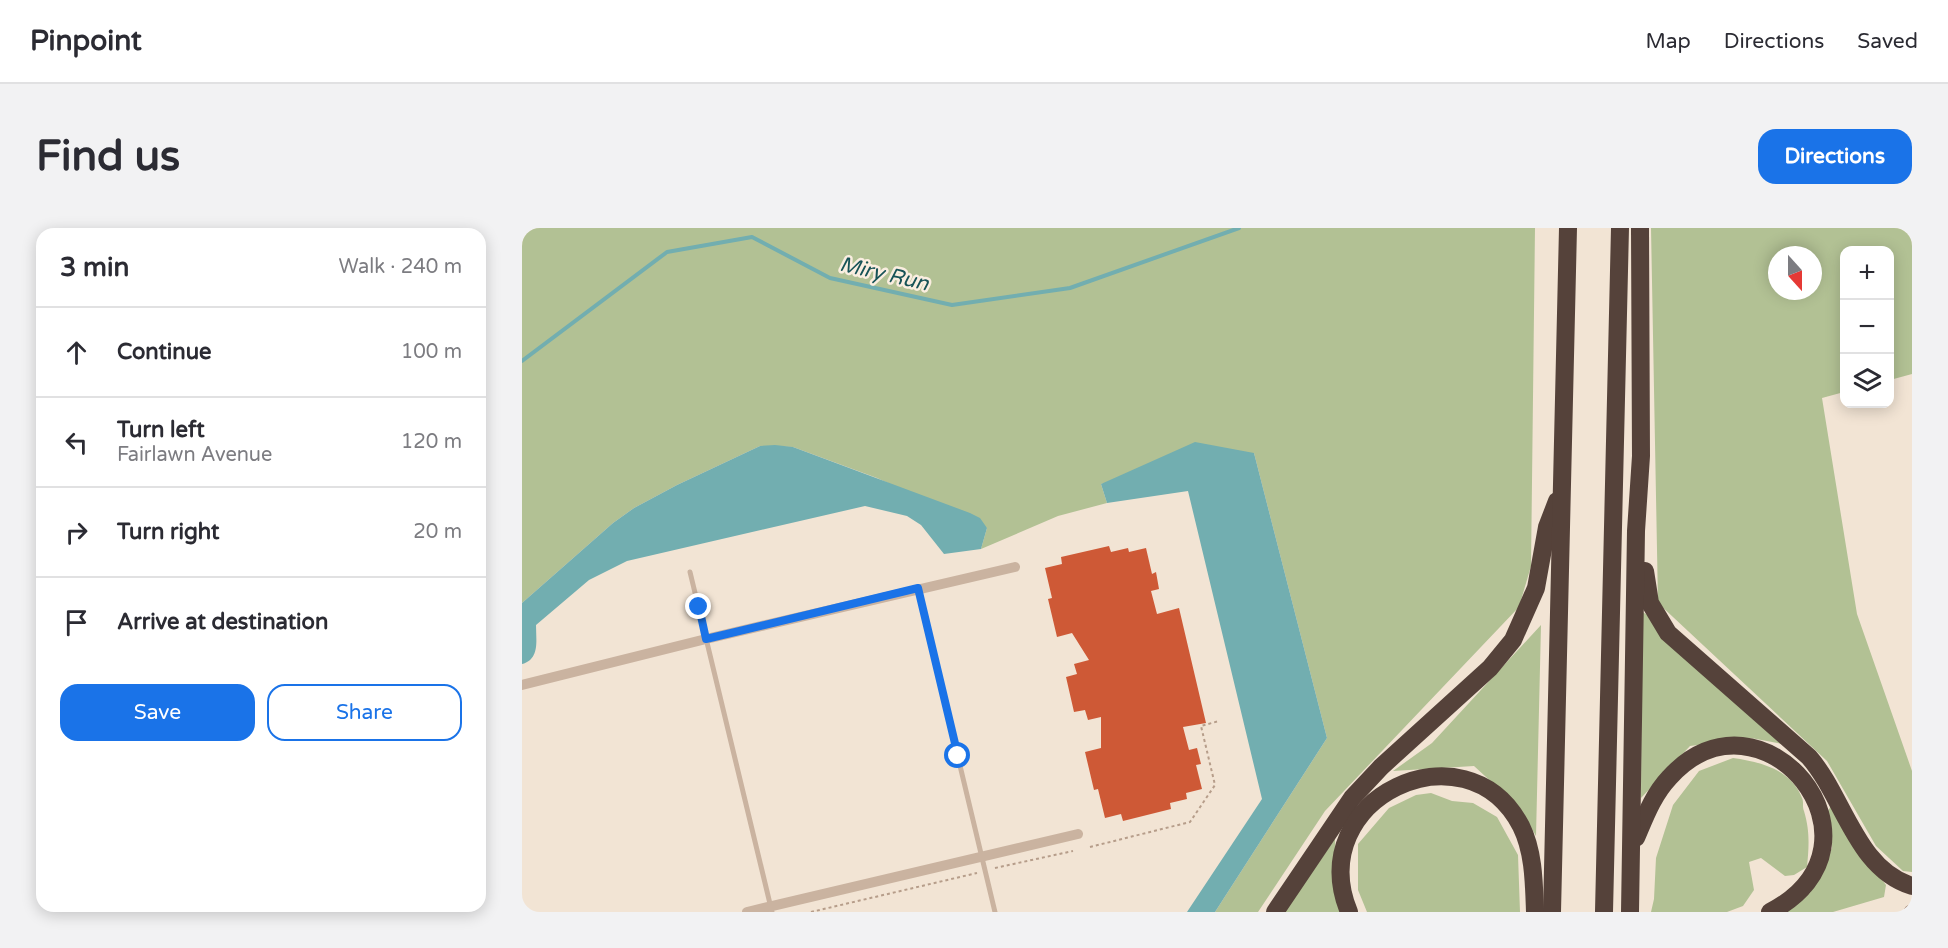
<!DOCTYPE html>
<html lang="en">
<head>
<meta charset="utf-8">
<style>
  :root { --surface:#fff; --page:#f2f2f3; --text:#2b2b33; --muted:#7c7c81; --line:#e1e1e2; --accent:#1a73e8 }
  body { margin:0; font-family:"Varela Round",sans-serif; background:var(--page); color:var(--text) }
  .controls { position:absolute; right:18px; top:18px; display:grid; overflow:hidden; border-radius:12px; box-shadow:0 3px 15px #0003 }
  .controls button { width:54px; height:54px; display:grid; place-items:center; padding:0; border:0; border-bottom:2px solid var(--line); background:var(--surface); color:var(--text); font:30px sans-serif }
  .compass { position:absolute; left:1246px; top:18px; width:54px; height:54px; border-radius:50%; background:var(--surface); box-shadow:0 3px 15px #0003; rotate:159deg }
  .stop { position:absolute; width:18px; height:18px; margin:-14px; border:4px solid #1a73e8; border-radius:50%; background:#fff }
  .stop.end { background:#1a73e8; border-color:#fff; box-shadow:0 2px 6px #0008 }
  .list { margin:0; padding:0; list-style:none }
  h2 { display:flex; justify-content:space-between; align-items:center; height:78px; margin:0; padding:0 24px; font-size:26px }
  h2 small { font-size:20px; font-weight:400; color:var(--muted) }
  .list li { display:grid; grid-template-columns:39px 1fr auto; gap:18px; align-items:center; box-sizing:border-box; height:90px; padding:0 24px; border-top:2px solid var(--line) }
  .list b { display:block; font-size:22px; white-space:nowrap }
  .list p { margin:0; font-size:20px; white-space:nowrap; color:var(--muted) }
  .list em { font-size:20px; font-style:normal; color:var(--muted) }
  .actions { display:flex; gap:12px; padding:18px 24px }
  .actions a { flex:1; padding:14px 0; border:2px solid var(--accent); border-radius:18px; text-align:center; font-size:21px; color:var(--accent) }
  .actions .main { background:var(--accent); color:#fff }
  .icon { flex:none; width:33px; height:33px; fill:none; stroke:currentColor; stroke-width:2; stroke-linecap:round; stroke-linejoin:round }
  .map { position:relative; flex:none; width:1390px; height:684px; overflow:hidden; border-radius:18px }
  header { display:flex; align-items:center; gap:36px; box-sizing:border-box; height:84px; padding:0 30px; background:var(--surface); border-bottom:2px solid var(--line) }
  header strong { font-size:28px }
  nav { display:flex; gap:33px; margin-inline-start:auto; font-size:21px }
  .intro { display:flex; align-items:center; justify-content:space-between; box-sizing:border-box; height:144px; padding:0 36px }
  h1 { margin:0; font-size:42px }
  .button { padding:15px 27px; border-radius:18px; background:var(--accent); color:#fff; font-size:21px; font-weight:700 }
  main { display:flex; gap:36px; padding:0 36px }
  aside { flex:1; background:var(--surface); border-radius:18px; box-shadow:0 3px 15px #0003 }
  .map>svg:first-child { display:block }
  .green { fill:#b2c194; fill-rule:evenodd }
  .water { fill:#72aeb0 }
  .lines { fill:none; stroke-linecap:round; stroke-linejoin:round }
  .stream { stroke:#72aeb0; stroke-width:4 }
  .building { fill:#ce5936 }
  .path { stroke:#b69d8a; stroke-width:2; stroke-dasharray:3 3; stroke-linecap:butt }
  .service { stroke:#cab3a0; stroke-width:5 }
  .minor { stroke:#cab3a0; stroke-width:10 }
  .secondary { stroke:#9d8172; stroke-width:15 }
  .motorway { stroke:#55423a; stroke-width:18 }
  .route { stroke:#1a73e8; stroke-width:8 }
  .labels { text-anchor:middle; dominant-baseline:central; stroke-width:5; stroke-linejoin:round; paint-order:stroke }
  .water-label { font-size:21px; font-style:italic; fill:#175357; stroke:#faeee0 }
</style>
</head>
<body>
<header>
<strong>Pinpoint</strong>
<nav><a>Map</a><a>Directions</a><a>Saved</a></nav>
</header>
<div class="intro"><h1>Find us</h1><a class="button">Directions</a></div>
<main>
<aside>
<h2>3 min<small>Walk · 240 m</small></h2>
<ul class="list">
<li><svg class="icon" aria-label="ahead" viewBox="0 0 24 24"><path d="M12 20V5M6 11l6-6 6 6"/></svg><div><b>Continue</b></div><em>100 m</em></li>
<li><svg class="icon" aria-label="left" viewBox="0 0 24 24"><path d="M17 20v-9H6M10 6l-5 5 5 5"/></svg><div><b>Turn left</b><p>Fairlawn Avenue</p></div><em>120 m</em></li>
<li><svg class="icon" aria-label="right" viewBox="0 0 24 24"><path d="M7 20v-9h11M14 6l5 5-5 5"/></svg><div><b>Turn right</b></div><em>20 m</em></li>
<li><svg class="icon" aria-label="arrive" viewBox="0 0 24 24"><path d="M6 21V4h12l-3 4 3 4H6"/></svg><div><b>Arrive at destination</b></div></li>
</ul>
<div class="actions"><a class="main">Save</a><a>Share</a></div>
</aside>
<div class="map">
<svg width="1390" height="684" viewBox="0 0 1390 684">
  <rect width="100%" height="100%" fill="#f2e4d4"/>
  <g class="green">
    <polygon points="0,0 1013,0 1009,338 997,379 803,583 736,684 693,684 805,510 732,225 579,256 585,275 536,288 459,321 465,300 355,250 271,219 238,218 155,257 112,280 91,295 0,375"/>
    <path d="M1129,0H1390V146L1368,152V22H1322V164L1300,170L1335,386L1390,543V644L1381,643L1354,618L1305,533L1136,375ZM1255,27H1291V63H1255Z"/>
    <polygon points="1120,384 1124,386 1260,516 1229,510 1168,518 1119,570"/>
    <polygon points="1019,397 1014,608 998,580 952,538 871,543 910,515"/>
    <path d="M1211,530C1238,534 1269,541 1280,570C1282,574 1280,579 1282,583C1288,603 1287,618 1285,639L1272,647L1263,648L1239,630L1227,634L1232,662L1221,678L1205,684H1129L1132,671L1134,630L1151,577L1177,543Z"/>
    <polygon points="909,565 930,573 951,575 975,589 996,627 998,684 845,684 836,662 836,616 867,580 894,567"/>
    <polygon points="1310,576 1324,606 1364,657 1362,669 1311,684 1258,684 1288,665 1310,620 1306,583"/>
    <polygon points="813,611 815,668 822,684 762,684"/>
  </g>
  <g class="water">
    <polygon points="673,214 732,225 805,510 693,684 665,684 740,571 666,263 585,275 579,256"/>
    <path d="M253,217L271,219L448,285L458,290L465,300L459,321L422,326L399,297L385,288L343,278L105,333L67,352L14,397C14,413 18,431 0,436V375L91,295L112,280L155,257L238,218Z"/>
  </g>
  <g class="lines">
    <polyline class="stream" points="0,133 145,24 230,9 308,50 430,77 548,60 717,0"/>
  </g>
  <polygon class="building" points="587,318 589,324 606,320 607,324 624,320 630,346 634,344 637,361 629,363 635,386 657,380 684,495 661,499 667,522 675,520 679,536 674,537 680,561 664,565 665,571 648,575 649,581 601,593 599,586 583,590 576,561 572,562 563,524 579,520 579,489 566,492 563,482 552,484 544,449 555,446 552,436 567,432 550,405 535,409 526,371 530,370 523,340 540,336 539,329"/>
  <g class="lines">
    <g class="path">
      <polyline points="568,619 668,594 693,557 679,498 697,493"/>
      <polyline points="473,640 551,623"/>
      <polyline points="289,684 455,645"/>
    </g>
    <g class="service">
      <polyline points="168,344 250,684"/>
      <polyline points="396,362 473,684"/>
    </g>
    <g class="minor">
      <polyline points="0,457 184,411 493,339"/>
      <polyline points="225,684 556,606"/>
    </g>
    <polyline class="secondary" points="1389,684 1390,684"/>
    <g class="motorway">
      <path d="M1123,343L1128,375L1146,405L1287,529C1322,569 1334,641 1390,658"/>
      <path d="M1114,610C1123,589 1131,567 1147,550C1239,447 1379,616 1248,684"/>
      <polyline points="753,684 830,570 859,539 968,440 991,412 1014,360 1025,299 1035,273"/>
      <path d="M827,684C780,570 944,493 999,598C1012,624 1012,656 1013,684"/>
      <polyline points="1030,684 1046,0"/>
      <polyline points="1082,684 1098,0"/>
      <polyline points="1108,684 1114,303 1119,228 1118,0"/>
    </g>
  </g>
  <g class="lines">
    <polyline class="route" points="177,379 184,411 396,360 436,528"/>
  </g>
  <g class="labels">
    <g class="water-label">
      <text transform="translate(362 46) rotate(13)">Miry Run</text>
    </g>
  </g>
</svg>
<div class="controls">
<button>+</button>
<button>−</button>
<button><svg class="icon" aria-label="layers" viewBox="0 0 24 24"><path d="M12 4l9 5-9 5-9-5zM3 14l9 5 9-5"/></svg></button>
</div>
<svg class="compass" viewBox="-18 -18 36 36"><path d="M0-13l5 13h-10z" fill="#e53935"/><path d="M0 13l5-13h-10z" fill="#7c7c81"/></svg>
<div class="stop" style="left:436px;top:528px"></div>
<div class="stop end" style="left:177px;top:379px"></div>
</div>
</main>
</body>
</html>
